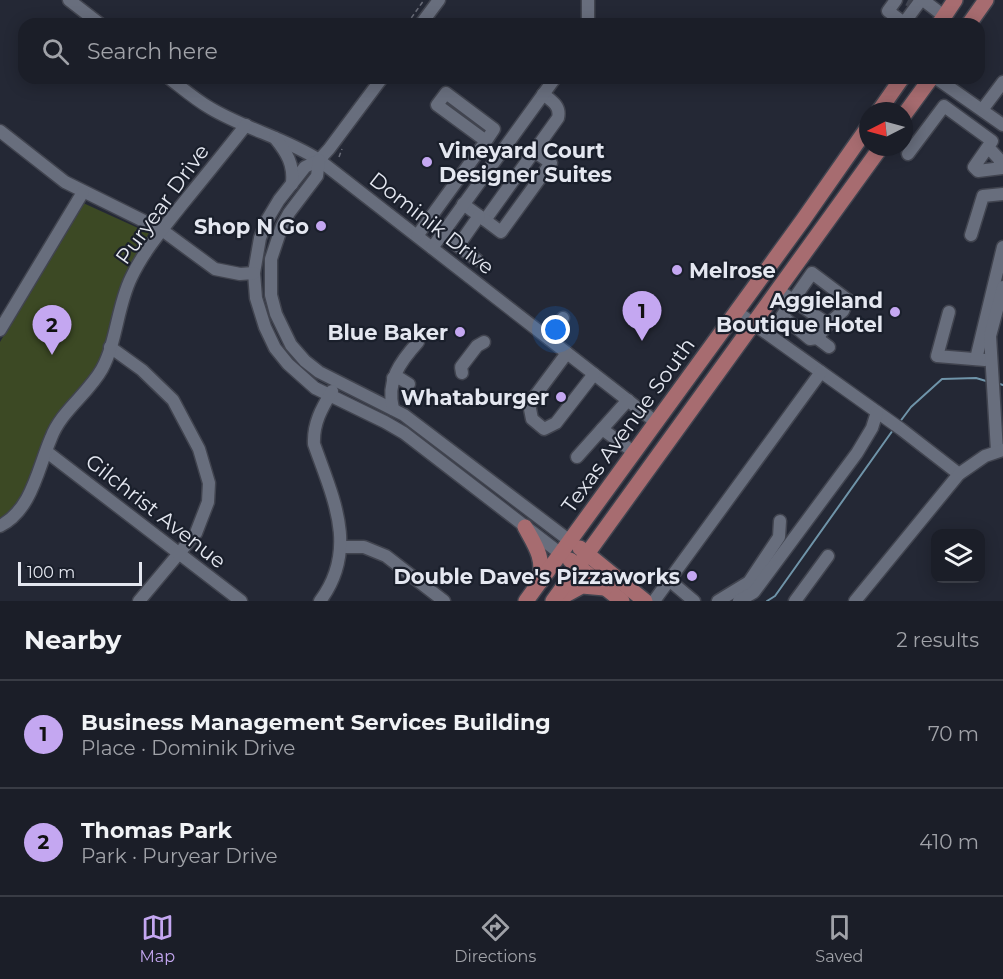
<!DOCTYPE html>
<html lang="en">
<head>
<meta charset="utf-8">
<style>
  :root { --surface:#1b1e28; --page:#282b34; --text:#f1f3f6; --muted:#a0a2a8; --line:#393c45; --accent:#c4a7f1 }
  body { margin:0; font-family:Montserrat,sans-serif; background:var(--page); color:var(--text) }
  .controls { position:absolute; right:18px; bottom:18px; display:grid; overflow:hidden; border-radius:12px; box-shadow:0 3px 15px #0003 }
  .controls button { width:54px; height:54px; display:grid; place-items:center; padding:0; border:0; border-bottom:2px solid var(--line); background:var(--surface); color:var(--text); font:30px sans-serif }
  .compass { position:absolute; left:859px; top:102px; width:54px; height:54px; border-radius:50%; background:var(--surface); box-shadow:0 3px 15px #0003; rotate:264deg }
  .scale { position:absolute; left:18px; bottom:15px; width:124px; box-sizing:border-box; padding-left:6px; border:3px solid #e4e7f0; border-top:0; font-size:16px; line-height:21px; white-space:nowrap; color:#e4e7f0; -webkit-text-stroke:4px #1a1f2b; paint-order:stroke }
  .you { position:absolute; left:556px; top:330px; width:21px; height:21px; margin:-15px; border:4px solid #fff; border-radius:50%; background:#1a73e8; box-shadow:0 0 0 9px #1a73e833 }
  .badge { display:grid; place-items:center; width:39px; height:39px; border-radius:50%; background:var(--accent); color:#111; font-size:20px; font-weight:700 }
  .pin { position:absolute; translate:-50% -50px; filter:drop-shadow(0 2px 3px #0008) }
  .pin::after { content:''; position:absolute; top:32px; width:21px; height:18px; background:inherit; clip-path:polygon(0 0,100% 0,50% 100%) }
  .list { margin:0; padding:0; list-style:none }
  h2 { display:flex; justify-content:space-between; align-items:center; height:78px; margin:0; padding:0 24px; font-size:26px }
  h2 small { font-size:20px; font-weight:400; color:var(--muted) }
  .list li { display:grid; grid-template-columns:39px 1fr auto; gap:18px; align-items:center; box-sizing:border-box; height:108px; padding:0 24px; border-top:2px solid var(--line) }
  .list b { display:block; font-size:22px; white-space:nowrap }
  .list p { margin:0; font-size:20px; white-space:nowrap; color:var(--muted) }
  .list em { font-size:20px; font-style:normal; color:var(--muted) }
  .icon { flex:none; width:33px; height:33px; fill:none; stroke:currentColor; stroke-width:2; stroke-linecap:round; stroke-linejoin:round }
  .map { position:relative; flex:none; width:1003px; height:601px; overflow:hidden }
  .search { position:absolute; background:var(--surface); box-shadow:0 3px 15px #0003; left:18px; right:18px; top:18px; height:66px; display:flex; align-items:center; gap:15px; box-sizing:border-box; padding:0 21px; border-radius:18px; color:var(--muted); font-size:22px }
  .sheet { height:294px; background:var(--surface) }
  nav { display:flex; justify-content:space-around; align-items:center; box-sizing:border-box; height:84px; border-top:2px solid var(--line); background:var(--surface); font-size:16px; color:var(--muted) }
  nav a { display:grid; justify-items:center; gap:3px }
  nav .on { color:var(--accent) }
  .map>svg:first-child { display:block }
  .green { fill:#3c4924 }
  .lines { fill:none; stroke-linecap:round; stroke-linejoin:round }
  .stream { stroke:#6f94a9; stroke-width:2 }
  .minor-tunnel { stroke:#414551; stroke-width:12; stroke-dasharray:12 6; stroke-linecap:butt }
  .minor-casing { stroke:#41444f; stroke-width:15 }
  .major-casing { stroke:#41444f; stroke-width:18 }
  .path { stroke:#6a6d79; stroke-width:1.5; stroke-dasharray:4.5 3; stroke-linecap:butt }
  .minor { stroke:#686e7d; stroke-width:12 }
  .major { stroke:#a76c70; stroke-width:15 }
  .poi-dot { fill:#c4a7f1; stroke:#1a1f2b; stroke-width:2 }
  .labels { text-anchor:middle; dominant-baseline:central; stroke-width:4.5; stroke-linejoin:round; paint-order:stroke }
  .poi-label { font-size:21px; font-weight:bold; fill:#e4e7f0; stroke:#1a1f2b; text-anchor:end }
  .street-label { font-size:21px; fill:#e4e7f0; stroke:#1a1f2b }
</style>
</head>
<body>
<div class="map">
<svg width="1003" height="601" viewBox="0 0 1003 601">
  <rect width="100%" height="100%" fill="#242835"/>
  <polygon class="green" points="81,202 149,233 131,265 98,367 47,441 21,505 0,527 0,342"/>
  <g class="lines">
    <g class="stream">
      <polyline points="1000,384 1003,385"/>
      <polyline points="899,423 911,407 942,379 976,378 986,381"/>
      <polyline points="767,601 775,596 893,430"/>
    </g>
    <polyline class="minor-tunnel" points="908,0 912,2"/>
    <defs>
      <g id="minor">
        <polyline points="69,0 100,24"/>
        <polyline points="588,0 588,24"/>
        <polyline points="896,0 888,11 904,23 921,0"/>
        <polyline points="923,0 944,16"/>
        <polyline points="421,24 439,0"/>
        <path d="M169,78C182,88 196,100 210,108C245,129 285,138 319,160L657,423"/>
        <polyline points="382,78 329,149 319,160 305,167 279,200 267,220 260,238 254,273 256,298 265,327 275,348 288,364 315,388 385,422 404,433 561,554"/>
        <polyline points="936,78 1003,125"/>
        <polyline points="982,110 1003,82"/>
        <polyline points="0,131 65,182 162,230 215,269 240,274 254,273"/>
        <path d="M275,138C287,153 294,164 292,184"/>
        <polyline points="908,154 944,106 992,141 974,167 978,171 1002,168 999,159 988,147"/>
        <polyline points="319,160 317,176 289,213 282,226 271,259 271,295 276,314 291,345 305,361 319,372 404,415 570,541"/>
        <path d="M463,204L485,220L558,118C561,106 552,101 543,94"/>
        <polyline points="485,220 501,232 551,163 534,151"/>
        <polyline points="442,234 458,246 479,216"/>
        <polyline points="971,235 983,196 1003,194"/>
        <polyline points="417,236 486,141 494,129 446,93 437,105 486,141"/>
        <polyline points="458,246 477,260"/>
        <polyline points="432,248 555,78"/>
        <polyline points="778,290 828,324 817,338 810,339 782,316 812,273 848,300 843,311 828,324"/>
        <polyline points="737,312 901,429 959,474"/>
        <polyline points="949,312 937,356 985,360"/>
        <polyline points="0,330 83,192"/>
        <polyline points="817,338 829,347"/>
        <polyline points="549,339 563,318"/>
        <polyline points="110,347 142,370 173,400 199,449 209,483 208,502 196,533 139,601"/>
        <polyline points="567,353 529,404 532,419 544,429 556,423 594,374"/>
        <polyline points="976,359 1003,247"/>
        <polyline points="462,373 461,367 477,346 484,342"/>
        <polyline points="393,378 401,379 409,384"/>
        <path d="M393,409C386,381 400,362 418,342"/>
        <polyline points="602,429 635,453"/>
        <polyline points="997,451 990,336 1003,287"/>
        <polyline points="47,452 241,601"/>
        <polyline points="577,457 628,400"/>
        <path d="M0,526C32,510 38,468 51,438C61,411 88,394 102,369C117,341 117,307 131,278C143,252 162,230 180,207C202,180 224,153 246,125"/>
        <polyline points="341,547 364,547 386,556 444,601"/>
        <polyline points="669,580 694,601"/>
        <path d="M320,601C359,549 333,498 314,444C313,423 322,408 332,391"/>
        <polyline points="654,601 821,372"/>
        <polyline points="718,601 749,582 779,537 780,521"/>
        <polyline points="739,601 754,592 857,453 872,428 877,412"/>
        <polyline points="795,601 828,556"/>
        <polyline points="855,601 959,474 985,456 1003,450"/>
      </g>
      <g id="major">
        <polyline points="939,24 955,0"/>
        <polyline points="969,24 986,0"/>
        <polyline points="879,111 902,78"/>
        <polyline points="904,115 931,78"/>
        <path d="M525,527C536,547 544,557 540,582"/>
        <polyline points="580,548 645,601"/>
        <polyline points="570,560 622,601"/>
        <polyline points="558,599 582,586 605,588"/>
        <polyline points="526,601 803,220 868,127"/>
        <polyline points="553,601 881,147"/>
      </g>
    </defs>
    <use href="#minor" class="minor-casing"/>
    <use href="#major" class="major-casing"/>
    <g class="path">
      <polyline points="407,24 424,0"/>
      <polyline points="339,157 342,149"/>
    </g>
    <use href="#minor" class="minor"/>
    <use href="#major" class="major"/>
  </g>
  <g class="poi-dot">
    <circle cx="427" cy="162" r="6"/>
    <circle cx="321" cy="226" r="6"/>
    <circle cx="677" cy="270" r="6"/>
    <circle cx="895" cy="312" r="6"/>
    <circle cx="460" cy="332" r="6"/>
    <circle cx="561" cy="397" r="6"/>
    <circle cx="692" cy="576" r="6"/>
  </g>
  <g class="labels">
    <g class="poi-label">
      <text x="439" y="150" text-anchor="start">Vineyard Court<tspan x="439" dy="24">Designer Suites</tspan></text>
      <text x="309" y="226">Shop N Go</text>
      <text x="689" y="270" text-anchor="start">Melrose</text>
      <text x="883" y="300">Aggieland<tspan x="883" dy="24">Boutique Hotel</tspan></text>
      <text x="448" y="332">Blue Baker</text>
      <text x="549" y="397">Whataburger</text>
      <text x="680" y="576">Double Dave's Pizzaworks</text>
    </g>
    <g class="street-label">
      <text transform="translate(162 204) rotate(-54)">Puryear Drive</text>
      <text transform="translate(432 223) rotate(38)">Dominik Drive</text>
      <text transform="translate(628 425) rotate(-54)">Texas Avenue South</text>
      <text transform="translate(156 511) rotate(38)">Gilchrist Avenue</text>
    </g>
  </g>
</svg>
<div class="controls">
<button><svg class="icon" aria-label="layers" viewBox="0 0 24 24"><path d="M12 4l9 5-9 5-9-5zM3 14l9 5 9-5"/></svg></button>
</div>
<svg class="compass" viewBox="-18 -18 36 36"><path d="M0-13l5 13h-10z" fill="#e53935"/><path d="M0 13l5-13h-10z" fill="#a0a2a8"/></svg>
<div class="scale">100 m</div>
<div class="you"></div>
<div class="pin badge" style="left:642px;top:341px">1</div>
<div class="pin badge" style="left:52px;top:355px">2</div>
<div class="search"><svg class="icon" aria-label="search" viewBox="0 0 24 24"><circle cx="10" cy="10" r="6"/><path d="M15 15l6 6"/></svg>Search here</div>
</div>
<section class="sheet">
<h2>Nearby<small>2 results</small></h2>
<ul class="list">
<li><span class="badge">1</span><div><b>Business Management Services Building</b><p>Place · Dominik Drive</p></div><em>70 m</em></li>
<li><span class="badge">2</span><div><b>Thomas Park</b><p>Park · Puryear Drive</p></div><em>410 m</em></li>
</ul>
</section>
<nav>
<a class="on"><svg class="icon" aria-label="map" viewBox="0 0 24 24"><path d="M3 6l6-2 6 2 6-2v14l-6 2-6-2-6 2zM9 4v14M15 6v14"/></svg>Map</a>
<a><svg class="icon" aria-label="directions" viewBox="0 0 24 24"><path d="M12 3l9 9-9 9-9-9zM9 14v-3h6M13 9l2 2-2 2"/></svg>Directions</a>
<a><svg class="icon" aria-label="saved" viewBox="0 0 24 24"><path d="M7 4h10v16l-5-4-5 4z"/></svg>Saved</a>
</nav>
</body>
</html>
